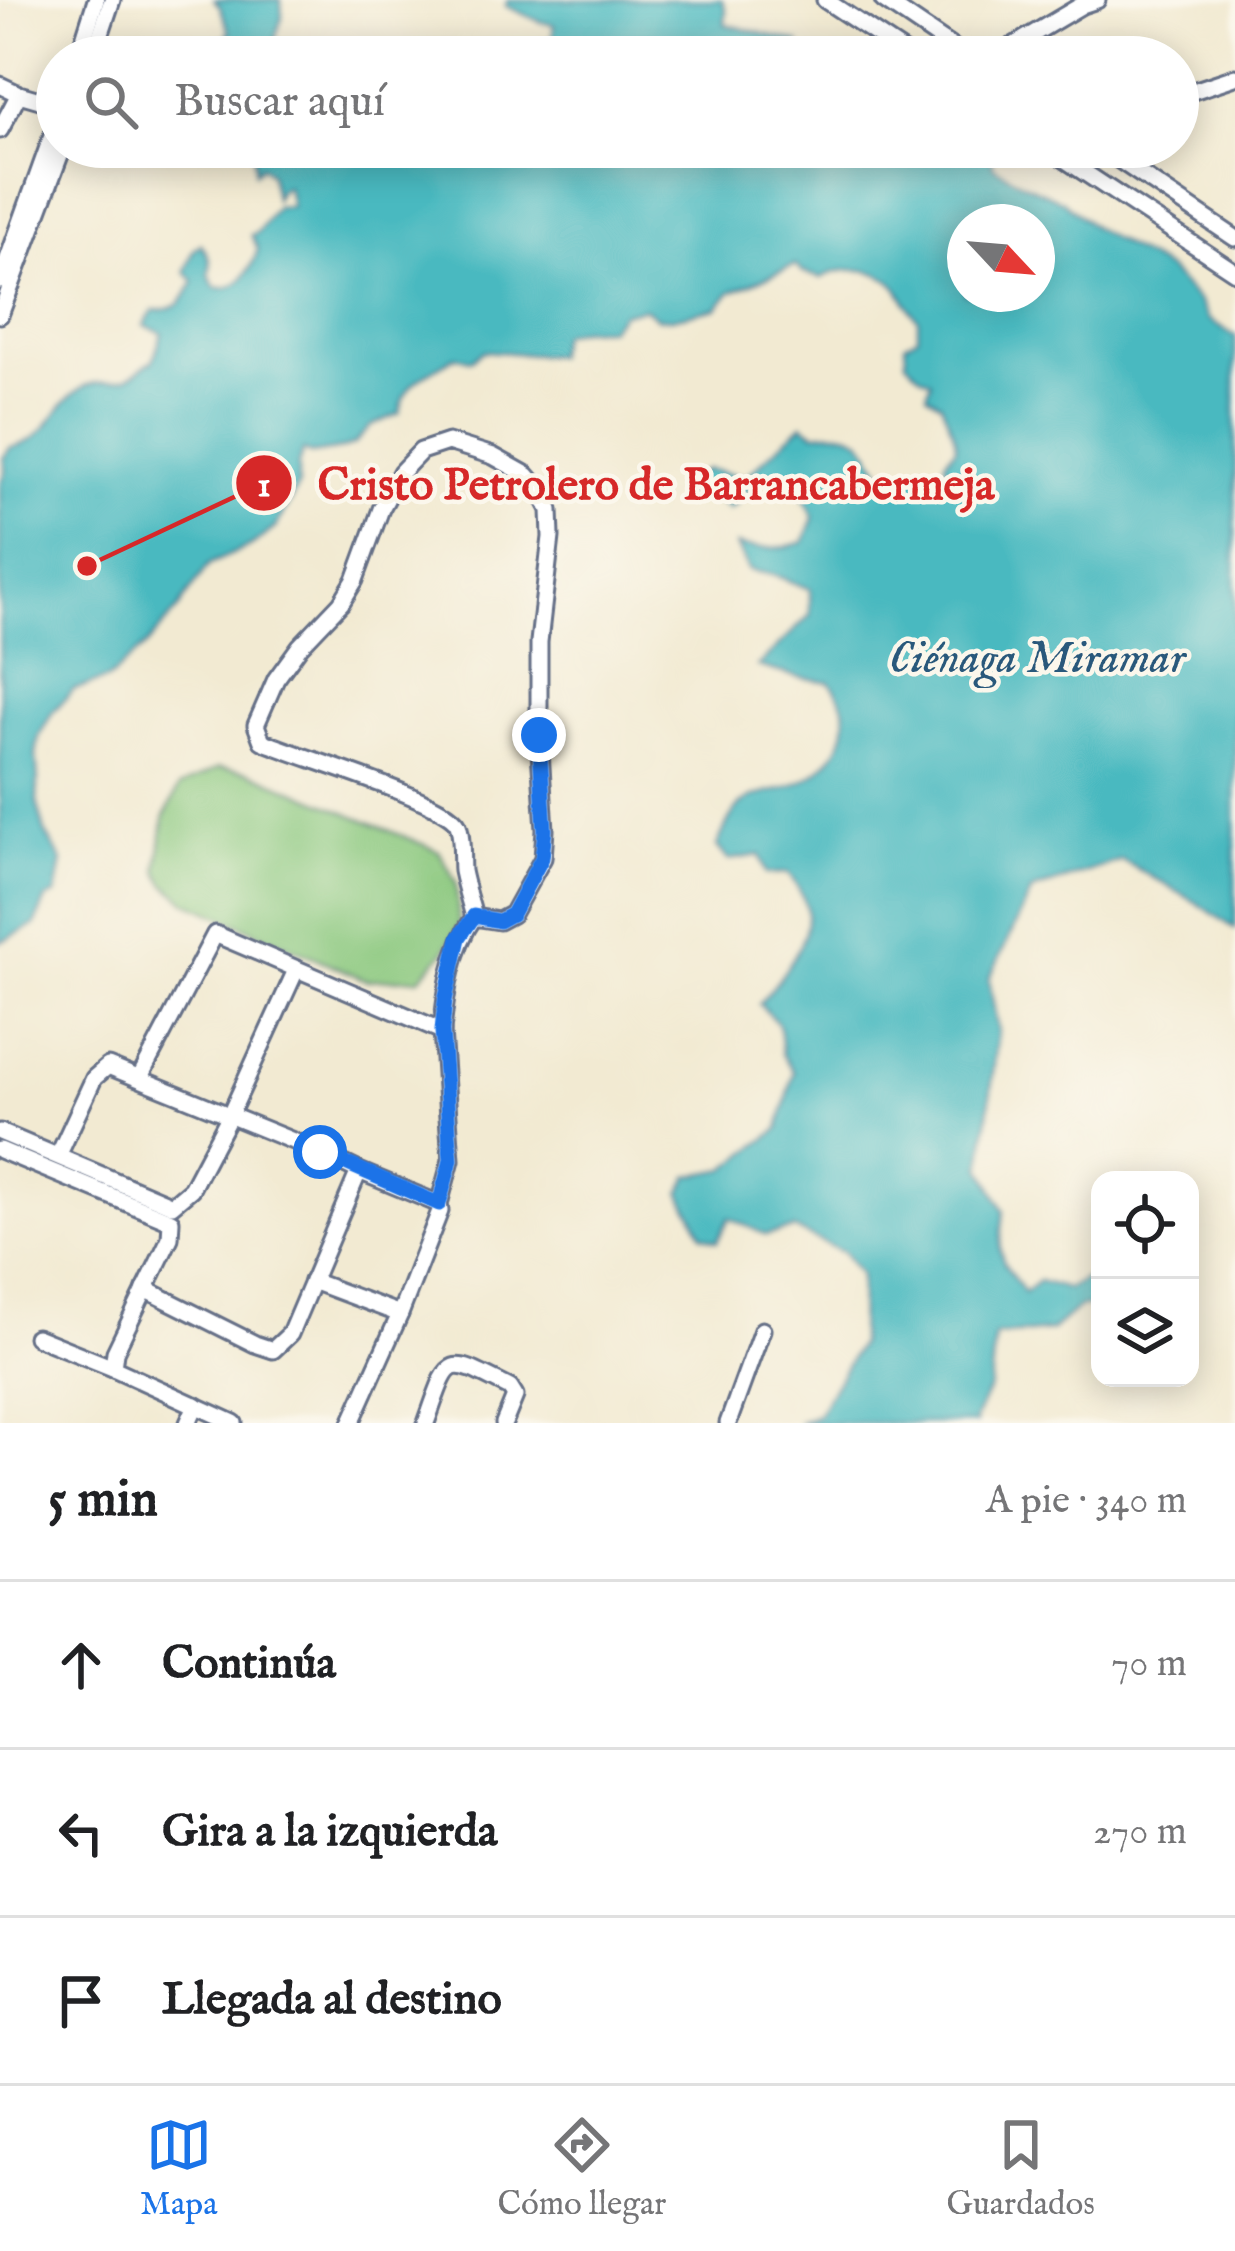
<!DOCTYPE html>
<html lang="es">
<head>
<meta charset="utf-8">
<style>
  :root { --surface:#fff; --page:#f6f6f6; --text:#202124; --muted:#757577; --line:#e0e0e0; --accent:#1a73e8 }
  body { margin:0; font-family:"IM FELL English",serif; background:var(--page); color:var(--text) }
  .controls { position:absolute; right:36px; bottom:36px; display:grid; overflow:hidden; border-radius:24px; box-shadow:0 6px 30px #0003 }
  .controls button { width:108px; height:108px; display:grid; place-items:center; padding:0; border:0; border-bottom:3px solid var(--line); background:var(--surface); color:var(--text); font:60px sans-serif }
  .compass { position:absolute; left:947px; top:204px; width:108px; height:108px; border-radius:50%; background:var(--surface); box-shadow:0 6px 30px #0003; rotate:116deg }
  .stop { position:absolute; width:36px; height:36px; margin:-27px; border:9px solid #1a73e8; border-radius:50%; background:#fff }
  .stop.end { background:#1a73e8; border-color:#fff; box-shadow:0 3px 12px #0008 }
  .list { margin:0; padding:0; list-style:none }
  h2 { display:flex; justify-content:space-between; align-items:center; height:156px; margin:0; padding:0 48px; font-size:51px }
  h2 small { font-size:39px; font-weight:400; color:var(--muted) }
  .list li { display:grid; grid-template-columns:78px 1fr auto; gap:36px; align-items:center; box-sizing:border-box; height:168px; padding:0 48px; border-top:3px solid var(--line) }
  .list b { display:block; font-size:45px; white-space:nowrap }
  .list em { font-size:39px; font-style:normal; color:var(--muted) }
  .icon { flex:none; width:66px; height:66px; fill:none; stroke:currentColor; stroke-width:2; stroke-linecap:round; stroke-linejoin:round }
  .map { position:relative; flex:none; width:1235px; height:1423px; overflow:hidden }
  .search { position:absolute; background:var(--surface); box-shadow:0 6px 30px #0003; left:36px; right:36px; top:36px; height:132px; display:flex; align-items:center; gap:30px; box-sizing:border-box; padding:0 42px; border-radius:66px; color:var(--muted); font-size:45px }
  .sheet { height:660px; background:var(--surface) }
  nav { display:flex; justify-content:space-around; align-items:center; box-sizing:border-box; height:168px; border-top:3px solid var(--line); background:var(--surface); font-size:33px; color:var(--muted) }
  nav a { display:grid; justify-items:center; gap:6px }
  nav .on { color:var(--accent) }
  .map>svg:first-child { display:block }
  .green { fill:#89c77d; stroke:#527b6e; stroke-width:3 }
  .water { fill:#4ab9c0; stroke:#32748f; stroke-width:3; fill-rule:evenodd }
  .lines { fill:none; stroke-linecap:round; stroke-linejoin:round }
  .minor-casing { stroke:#667087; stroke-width:21 }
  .minor { stroke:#fff; stroke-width:15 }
  .route { stroke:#1a73e8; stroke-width:15 }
  .labels { text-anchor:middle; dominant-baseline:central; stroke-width:9; stroke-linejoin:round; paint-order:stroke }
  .water-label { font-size:45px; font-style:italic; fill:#29587b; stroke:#fbf7ec }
  .leader { fill:none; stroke:#d62828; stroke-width:4.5 }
  .callout-dot { fill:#d62828; stroke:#fbf7ec; stroke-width:4.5 }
  .mark-label { font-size:36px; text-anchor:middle; font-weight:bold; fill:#fff }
  .callout-label { font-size:45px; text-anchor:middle; font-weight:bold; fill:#d62828; stroke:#fbf7ec; stroke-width:9; stroke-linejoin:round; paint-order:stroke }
</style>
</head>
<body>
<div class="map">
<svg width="1235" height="1423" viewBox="0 0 1235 1423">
  <rect width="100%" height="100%" fill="#fbf7ec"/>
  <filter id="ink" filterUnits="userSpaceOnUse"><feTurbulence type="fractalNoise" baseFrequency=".00833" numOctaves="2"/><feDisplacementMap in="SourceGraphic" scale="24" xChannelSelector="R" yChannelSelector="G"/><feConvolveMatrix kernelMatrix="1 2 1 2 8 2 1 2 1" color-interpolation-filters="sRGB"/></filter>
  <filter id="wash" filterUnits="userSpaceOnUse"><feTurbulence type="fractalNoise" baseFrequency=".004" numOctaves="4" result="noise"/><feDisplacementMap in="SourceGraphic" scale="48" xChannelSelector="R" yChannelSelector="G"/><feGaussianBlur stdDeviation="2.7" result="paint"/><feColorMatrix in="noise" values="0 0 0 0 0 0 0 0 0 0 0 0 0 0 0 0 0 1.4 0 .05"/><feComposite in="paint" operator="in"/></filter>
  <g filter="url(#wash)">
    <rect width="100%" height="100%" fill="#f2ead2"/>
    <polygon class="green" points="218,768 247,771 439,851 456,882 459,925 444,952 420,978 366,980 187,902 165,884 158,870 164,818 179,787"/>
    <g class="water">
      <polygon points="214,0 281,0 282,17 275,39 285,57 227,57 227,34 230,33 220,7"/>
      <polygon points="507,0 722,0 726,10 725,24 799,43 798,57 546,57 551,45 554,25 541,22 506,6"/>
      <path d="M253,147H358L376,158L394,147H989L993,166L1024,184L1063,201L1094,228L1168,270L1199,302L1208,319L1235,336V929L1199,904L1122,860L1032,891L989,979L998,1031L982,1167L1004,1210L1000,1250L1004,1263L1024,1293L1039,1281L1067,1289L1088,1277L1100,1280V1306L1079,1307L1051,1331L995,1336L990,1386L975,1419L976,1423H797L817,1415L859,1344L860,1275L844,1253L794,1229L766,1235L729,1218L717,1241L703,1235L681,1193L689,1176L726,1169L779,1129L794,1072L782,1054L779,1025L759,1004C777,983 807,946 807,918C808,900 797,886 788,873L766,874L760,855L728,860L717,846C724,830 732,809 747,800C759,793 771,793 783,789C818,779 853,745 844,707C842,698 835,689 830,682L797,677L758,666L810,615V589L774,575L748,570L736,545C760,550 781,550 804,542L814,518C805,495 794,483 771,474L753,480C751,493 742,495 730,495L731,501L737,503L729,509L713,496L700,499L689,493L682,495L677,487L683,479H693L705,469L745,477L803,424L815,433C887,423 857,469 903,485L907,472L936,480L940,484L947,475L945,461L956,447L955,437L941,403L927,394L931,381L920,375L906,361L905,344L918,336V319C907,308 905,296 896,286C877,266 843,266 821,278L802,272L795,265L731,292L717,308L672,318H657L645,308L622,313L609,328L580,329L560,335L555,356L484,351L471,360L455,356C428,376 406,376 400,413L371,426L354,444L342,449L311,454L303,451L298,464V486L276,527L253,545L209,564L177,610L147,645L108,679L73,690L52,713L39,736L36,755L38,780L37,802L45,832L62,861L56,894L46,899L35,925L0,942V484L5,470L3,458L10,448C50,440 51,407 82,388C96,379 115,384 129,377C138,373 143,365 153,361L162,333L144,325L153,311C180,309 182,304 194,281L185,271L194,250L201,244C209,255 212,262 209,275L215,287C239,293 252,268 258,249L251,235L258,232L276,207L291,206L287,187L280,189L275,199L270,174L261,166L255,172ZM965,222H1037V294H965Z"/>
    </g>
  </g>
  <g filter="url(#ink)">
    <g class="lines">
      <defs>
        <g id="minor">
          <polyline points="825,0 911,57"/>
          <polyline points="883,0 967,57"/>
          <polyline points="78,57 96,0"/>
          <polyline points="93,57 112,0"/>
          <polyline points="994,57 1082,5 1097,0"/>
          <polyline points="0,85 19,94 57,105"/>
          <polyline points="1178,96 1235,77"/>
          <polyline points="0,130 19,94"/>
          <polyline points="1046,147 1235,272"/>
          <polyline points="1100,147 1235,238"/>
          <polyline points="0,281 57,122"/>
          <polyline points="0,315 63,147"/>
          <path d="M442,1031C446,991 451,950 474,917C470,902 465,886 462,871C461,857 463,838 458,825C447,800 295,756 262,741L256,725L276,679L300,646L341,603L355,580L381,509L401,472L421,451L448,442L493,456L527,475L539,489L550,510L551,537L539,642V735L545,830L543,858L512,914L499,921L474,917"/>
          <polyline points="140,1077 215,934 442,1031 451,1160 439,1204"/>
          <polyline points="0,1132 172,1205 191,1189 230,1115 296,970"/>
          <polyline points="0,1150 171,1221 170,1238 115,1352 113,1368 234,1423"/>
          <polyline points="58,1156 94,1078 108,1066 320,1152 359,1171 290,1334 273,1350 255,1344 145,1289"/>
          <polyline points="312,1281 400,1314 440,1211 439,1204 359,1171"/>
          <polyline points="36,1337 113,1368"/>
          <polyline points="188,1423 196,1405"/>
          <polyline points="351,1423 400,1314"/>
          <path d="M426,1423C451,1354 444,1355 510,1388L515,1396L504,1423"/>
          <polyline points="728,1423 762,1330"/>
        </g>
      </defs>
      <use href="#minor" class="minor-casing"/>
      <use href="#minor" class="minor"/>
    </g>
  </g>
  <g class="lines" filter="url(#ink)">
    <polyline class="route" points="320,1152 439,1204 451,1160 442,1031 445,1001 459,938 474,916 499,921 512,914 542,858 545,830 539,735"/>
  </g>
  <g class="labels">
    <g class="water-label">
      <text x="1037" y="659">Ciénaga Miramar</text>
    </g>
  </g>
  <path class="leader" d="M87 566L264 483"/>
  <g class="callout-dot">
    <circle cx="87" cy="566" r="12"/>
    <circle cx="264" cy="483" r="30"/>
  </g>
  <g class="mark-label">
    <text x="264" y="496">1</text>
  </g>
  <g class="callout-label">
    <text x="656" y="499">Cristo Petrolero de Barrancabermeja</text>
  </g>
</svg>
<div class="controls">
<button><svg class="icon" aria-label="locate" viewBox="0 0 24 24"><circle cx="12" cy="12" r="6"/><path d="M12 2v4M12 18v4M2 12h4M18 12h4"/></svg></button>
<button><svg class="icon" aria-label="layers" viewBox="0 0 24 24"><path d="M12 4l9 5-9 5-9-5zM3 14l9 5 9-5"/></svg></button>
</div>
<svg class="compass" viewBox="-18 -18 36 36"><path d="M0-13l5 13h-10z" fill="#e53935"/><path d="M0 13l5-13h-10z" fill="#757577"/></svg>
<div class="stop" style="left:320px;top:1152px"></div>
<div class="stop end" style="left:539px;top:735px"></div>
<div class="search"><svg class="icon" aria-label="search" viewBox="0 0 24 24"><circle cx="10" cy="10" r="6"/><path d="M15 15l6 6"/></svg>Buscar aquí</div>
</div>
<section class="sheet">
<h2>5 min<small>A pie · 340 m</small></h2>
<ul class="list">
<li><svg class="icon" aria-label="ahead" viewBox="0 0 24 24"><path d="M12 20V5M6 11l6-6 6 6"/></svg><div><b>Continúa</b></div><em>70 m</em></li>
<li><svg class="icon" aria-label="left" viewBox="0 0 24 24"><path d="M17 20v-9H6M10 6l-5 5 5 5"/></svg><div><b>Gira a la izquierda</b></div><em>270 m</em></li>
<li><svg class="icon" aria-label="arrive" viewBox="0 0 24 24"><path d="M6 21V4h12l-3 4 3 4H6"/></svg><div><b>Llegada al destino</b></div></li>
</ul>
</section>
<nav>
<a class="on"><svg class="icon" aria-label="map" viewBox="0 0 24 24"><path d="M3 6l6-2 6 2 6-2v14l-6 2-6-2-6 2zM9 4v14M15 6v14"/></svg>Mapa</a>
<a><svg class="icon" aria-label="directions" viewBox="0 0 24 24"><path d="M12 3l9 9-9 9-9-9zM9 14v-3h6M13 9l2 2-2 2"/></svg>Cómo llegar</a>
<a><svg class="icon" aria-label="saved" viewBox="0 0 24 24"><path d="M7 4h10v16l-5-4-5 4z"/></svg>Guardados</a>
</nav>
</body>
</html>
